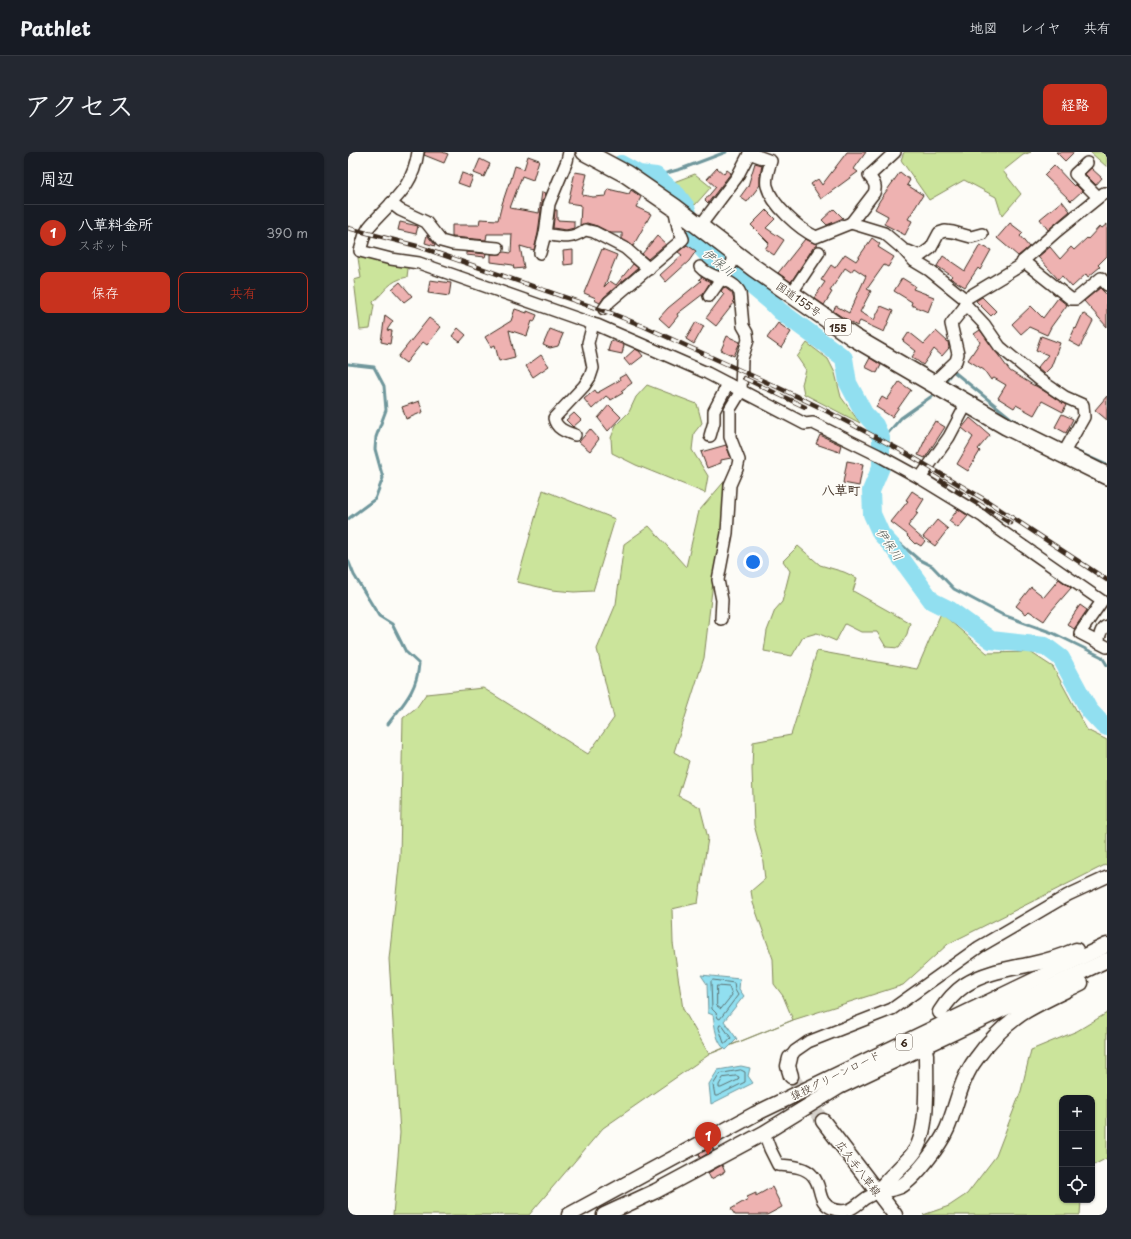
<!DOCTYPE html>
<html lang="ja">
<head>
<meta charset="utf-8">
<style>
  :root { --surface:#171b24; --page:#242831; --text:#f1f3f6; --muted:#9ea1a6; --line:#363941; --accent:#c8321e }
  body { margin:0; font-family:"Playpen Sans","Klee One",sans-serif; background:var(--page); color:var(--text) }
  .controls { position:absolute; right:12px; bottom:12px; display:grid; overflow:hidden; border-radius:8px; box-shadow:0 1px 3px #0004 }
  .controls button { width:36px; height:36px; display:grid; place-items:center; padding:0; border:0; border-bottom:1px solid var(--line); background:var(--surface); color:var(--text); font:20px sans-serif }
  .you { position:absolute; left:405px; top:410px; width:14px; height:14px; margin:-10px; border:3px solid #fff; border-radius:50%; background:#1a73e8; box-shadow:0 0 0 6px #1a73e833 }
  .badge { display:grid; place-items:center; width:26px; height:26px; border-radius:50%; background:var(--accent); color:#fff; font-size:13px; font-weight:700 }
  .pin { position:absolute; translate:-50% -33px; filter:drop-shadow(0 1px 2px #0008) }
  .pin::after { content:''; position:absolute; top:21px; width:14px; height:12px; background:inherit; clip-path:polygon(0 0,100% 0,50% 100%) }
  .list { margin:0; padding:0; list-style:none }
  h2 { display:flex; justify-content:space-between; align-items:center; height:52px; margin:0; padding:0 16px; font-size:17px }
  h2 small { font-size:13px; font-weight:400; color:var(--muted) }
  .list li { display:grid; grid-template-columns:26px 1fr auto; gap:12px; align-items:center; box-sizing:border-box; height:56px; padding:0 16px; border-top:1px solid var(--line) }
  .list b { display:block; font-size:15px; white-space:nowrap }
  .list p { margin:0; font-size:13px; white-space:nowrap; color:var(--muted) }
  .list em { font-size:13px; font-style:normal; color:var(--muted) }
  .actions { display:flex; gap:8px; padding:12px 16px }
  .actions a { flex:1; padding:9px 0; border:1px solid var(--accent); border-radius:8px; text-align:center; font-size:14px; color:var(--accent) }
  .actions .main { background:var(--accent); color:#fff }
  .icon { flex:none; width:22px; height:22px; fill:none; stroke:currentColor; stroke-width:2; stroke-linecap:round; stroke-linejoin:round }
  .map { position:relative; flex:none; width:759px; height:1063px; overflow:hidden; border-radius:8px }
  header { display:flex; align-items:center; gap:24px; box-sizing:border-box; height:56px; padding:0 20px; background:var(--surface); border-bottom:1px solid var(--line) }
  header strong { font-size:19px }
  nav { display:flex; gap:22px; margin-inline-start:auto; font-size:14px }
  .intro { display:flex; align-items:center; justify-content:space-between; box-sizing:border-box; height:96px; padding:0 24px }
  h1 { margin:0; font-size:28px }
  .button { padding:10px 18px; border-radius:8px; background:var(--accent); color:#fff; font-size:14px; font-weight:700 }
  main { display:flex; gap:24px; padding:0 24px }
  aside { flex:1; background:var(--surface); border-radius:8px; box-shadow:0 1px 3px #0004 }
  .map>svg:first-child { display:block }
  .green { fill:#cbe49b; stroke:#83875c }
  .water { fill:#91dff0; stroke:#6f979c }
  .lines { fill:none; stroke-linecap:round; stroke-linejoin:round }
  .shore { stroke:#5d7272; stroke-width:1 }
  .stream { stroke:#6f979c; stroke-width:3 }
  .river { stroke:#91dff0; stroke-width:18 }
  .building { fill:#eeb2b1; stroke:#3b2a1e }
  .major-tunnel { stroke:#d6d2cc; stroke-width:14; stroke-dasharray:14 7; stroke-linecap:butt }
  .minor-casing { stroke:#3b2a1e; stroke-width:14 }
  .major-casing { stroke:#3b2a1e; stroke-width:17 }
  .highway-casing { stroke:#3b2a1e; stroke-width:20 }
  .minor { stroke:#fdfcf7; stroke-width:11 }
  .major { stroke:#fdfcf7; stroke-width:14 }
  .highway { stroke:#fdfcf7; stroke-width:17 }
  .rail-casing { stroke:#3b2a1e; stroke-width:4.5 }
  .rail { stroke:#fdfcf7; stroke-width:3; stroke-dasharray:9; stroke-linecap:butt }
  .labels { text-anchor:middle; dominant-baseline:central; stroke-width:3; stroke-linejoin:round; paint-order:stroke }
  .shield { fill:#fdfcf7; stroke:#75695f; stroke-width:1 }
  .shield-label { font-size:10px; font-weight:bold; fill:#3b2a1e }
  .street-label { font-size:11px; fill:#3b2a1e; stroke:#fdfcf7 }
  .water-label { font-size:12px; font-style:italic; fill:#505752; stroke:#fdfcf7 }
  .quarter-label { font-size:13px; font-weight:bold; fill:#3b2a1e; stroke:#fdfcf7 }
</style>
</head>
<body>
<header>
<strong>Pathlet</strong>
<nav><a>地図</a><a>レイヤ</a><a>共有</a></nav>
</header>
<div class="intro"><h1>アクセス</h1><a class="button">経路</a></div>
<main>
<aside>
<h2>周辺<small></small></h2>
<ul class="list">
<li><span class="badge">1</span><div><b>八草料金所</b><p>スポット</p></div><em>390 m</em></li>
</ul>
<div class="actions"><a class="main">保存</a><a>共有</a></div>
</aside>
<div class="map">
<svg width="759" height="1063" viewBox="0 0 759 1063">
  <rect width="100%" height="100%" fill="#fdfcf7"/>
  <filter id="ink" filterUnits="userSpaceOnUse"><feTurbulence type="fractalNoise" baseFrequency=".025" numOctaves="2"/><feDisplacementMap in="SourceGraphic" scale="8" xChannelSelector="R" yChannelSelector="G"/><feConvolveMatrix kernelMatrix="1 2 1 2 8 2 1 2 1" color-interpolation-filters="sRGB"/></filter>
  <g filter="url(#ink)">
    <g class="green">
      <polygon points="556,0 683,0 675,3 655,19 673,42 654,64 648,45 616,28 581,48 553,8"/>
      <polygon points="742,0 759,0 759,15"/>
      <polygon points="347,22 363,35 347,53 323,31"/>
      <path d="M12,99L61,109L59,125C40,129 39,138 25,150L26,153L22,177L12,178L6,128L13,126L10,106Z"/>
      <polygon points="459,191 480,207 487,221 493,245 512,271 456,242 454,232 458,218 449,205"/>
      <polygon points="299,233 349,252 354,271 346,281 344,298 360,324 357,341 288,313 264,301 263,286 268,273 281,260 288,245"/>
      <polygon points="381,324 373,389 366,421 356,506 326,600 341,609 330,644 352,655 360,686 350,751 324,757 325,791 335,857 361,902 445,868 435,844 426,832 425,807 405,751 403,739 417,727 414,702 406,673 404,617 405,590 443,583 469,499 569,517 593,461 639,501 682,500 705,515 739,578 759,588 759,712 600,792 555,833 445,868 362,902 255,976 181,1063 45,1063 52,981 41,807 52,705 55,566 69,555 78,542 135,536 240,602 266,566 249,497 268,452 276,392 301,374 338,415 351,359"/>
      <polygon points="195,338 267,367 245,439 226,440 204,438 169,430"/>
      <polygon points="450,394 472,413 496,420 509,426 505,439 562,471 559,482 551,496 538,495 529,480 513,480 497,472 488,489 469,481 455,485 444,504 416,499 419,479 427,458 434,450 442,419 435,409"/>
      <polygon points="759,861 759,1006 744,1014 744,946 714,946 714,1048 733,1048 732,1063 575,1063 601,1054 619,1042 648,1004 673,939 683,898 729,879"/>
    </g>
    <g class="water">
      <path d="M353,823L392,827L391,837L396,844L376,869L389,887L378,898C368,891 367,875 365,863L360,861L359,832Z"/>
      <polygon points="393,914 402,916 400,924 405,931 363,952 361,932 370,918"/>
    </g>
    <g class="lines">
      <g class="shore">
        <polygon points="365,828 386,831 387,838 390,843 372,867 370,866 368,861 364,857 363,830"/>
        <polygon points="369,834 381,835 384,843 373,857 369,854"/>
        <polygon points="372,873 374,873 383,886 379,891 376,891 371,876"/>
        <polygon points="393,918 397,920 397,930 369,944 367,944 365,933 372,922"/>
        <polygon points="389,924 391,925 390,928 373,936 371,936 371,933 375,926"/>
      </g>
      <g class="stream">
        <polyline points="308,24 333,17 378,0"/>
        <polyline points="0,212 26,215 36,234 38,258 28,285 27,297 35,326 27,347 0,367"/>
        <polyline points="595,232 605,219 664,267 681,276"/>
        <polyline points="533,286 540,281 553,266 584,244"/>
        <polyline points="728,299 759,313"/>
        <polyline points="549,389 570,407 584,414 606,437 655,463 705,481 754,505 759,513"/>
        <path d="M0,408L6,423L31,464L44,472L58,500L71,512C69,539 55,552 40,572"/>
      </g>
      <g class="river">
        <polyline points="273,12 291,22 308,24 329,43 338,55 340,61"/>
        <polyline points="344,85 358,101 387,120 421,148 432,159 496,206 500,231 516,261 527,273 533,286 533,315 523,339 524,362 533,382 544,394 584,449 602,458 643,488 697,494 713,506 741,558 755,573 759,575"/>
      </g>
    </g>
    <g class="building">
      <polygon points="77,0 94,0 100,2 96,11 76,3"/>
      <polygon points="499,0 518,0 506,17 510,20 473,47 463,32 470,27 474,33"/>
      <polygon points="708,0 726,0 717,9"/>
      <polygon points="180,4 191,8 185,28 174,24 162,56 191,61 194,40 198,41 194,51 190,81 186,98 172,94 176,116 166,117 165,113 143,110 143,102 153,102 156,100 163,101 164,82 139,82 138,88 105,85 104,85 104,73 131,73 132,67 150,68 154,52 161,31 162,31 167,14 176,17"/>
      <polygon points="132,7 142,12 136,25 126,21"/>
      <polygon points="407,11 414,13 412,24 412,33 399,50 392,45 400,34"/>
      <polygon points="706,13 722,30 726,34 727,32 734,39 723,49 696,23"/>
      <polygon points="369,16 376,22 379,18 383,21 360,51 357,48 368,35 359,27"/>
      <polygon points="743,16 754,26 748,33 737,22"/>
      <polygon points="227,20 239,22 234,43 245,45 258,44 260,37 281,42 283,38 293,45 288,55 303,62 285,94 274,87 274,81 263,81 249,74 239,71 232,73 233,53 220,51"/>
      <polygon points="552,20 562,28 559,33 575,43 560,67 564,69 557,83 536,72 540,64 527,57 532,48"/>
      <polygon points="114,21 125,25 121,35 110,31"/>
      <polygon points="714,49 722,59 700,78 692,67"/>
      <polygon points="486,57 495,66 479,73 474,68"/>
      <polygon points="207,58 209,58 209,68 226,69 226,76 218,78 205,76"/>
      <polygon points="418,58 427,67 418,76 436,88 426,103 417,97 421,91 403,73"/>
      <polygon points="52,70 70,74 68,82 50,78"/>
      <polygon points="662,71 675,81 672,84 681,95 670,104 649,86"/>
      <polygon points="759,72 759,104 750,113 752,115 740,125 738,122 724,135 714,124 710,127 690,105 702,95 712,107 723,95 726,98 739,86 740,87 752,74 754,76"/>
      <polygon points="79,83 87,93 87,94 77,91"/>
      <polygon points="309,84 318,92 300,107 294,102"/>
      <polygon points="524,86 532,92 530,95 546,105 540,115 536,113 519,137 523,139 512,160 526,168 533,154 545,159 536,180 512,169 509,174 497,167 498,166 497,167 485,159 488,154 501,161 518,124 506,116 503,120 497,116 482,139 484,140 476,153 466,146 477,130 473,128 483,113 487,116 497,102 508,109"/>
      <polygon points="457,87 470,93 465,96 443,130 430,121"/>
      <polygon points="339,93 348,99 341,109 318,130 312,123 334,103 330,100"/>
      <polygon points="632,93 643,98 632,118 630,116 617,135 602,126 604,124 589,114 595,104 617,119"/>
      <polygon points="254,97 269,103 256,135 262,129 268,133 285,112 290,116 256,145 252,151 246,148 248,146 236,141"/>
      <polygon points="225,98 225,112 216,113 215,99"/>
      <polygon points="118,100 138,102 137,105 118,103"/>
      <polygon points="354,125 362,130 355,142 329,162 330,164 321,175 311,166 320,156 353,129 351,127"/>
      <polygon points="554,126 567,134 565,137 586,145 580,160 563,153 564,150 546,139"/>
      <polygon points="82,128 103,131 101,144 80,141"/>
      <polygon points="52,130 64,144 56,150 44,137"/>
      <polygon points="376,135 384,141 386,148 384,150 386,151 368,174 358,166 376,142 373,139"/>
      <polygon points="752,136 759,143 759,175 736,149"/>
      <polygon points="634,145 648,159 643,164 628,149"/>
      <polygon points="710,146 719,153 703,175 699,183 681,175 673,182 664,172 683,154 695,166"/>
      <polygon points="167,157 179,161 179,159 189,163 186,170 184,169 179,184 161,178 167,205 151,209 147,193 143,195 137,185 163,169"/>
      <polygon points="735,161 745,169 732,195 721,189 727,176 728,177"/>
      <polygon points="37,163 45,169 39,178 44,179 42,192 33,190"/>
      <polygon points="81,166 93,175 79,193 75,190 58,211 50,205"/>
      <polygon points="348,170 356,174 346,192 338,187"/>
      <polygon points="430,171 443,180 433,196 419,186"/>
      <polygon points="110,176 118,183 112,190 104,184"/>
      <polygon points="202,177 215,182 210,194 202,196 195,193"/>
      <polygon points="632,178 662,219 685,233 688,234 718,253 715,260 694,249 686,263 668,253 666,256 650,246 658,233 646,226 643,228 636,218 620,208 632,190 626,182"/>
      <polygon points="588,179 600,190 601,196 594,204 586,197 575,213 564,205 568,199 555,189 561,180 576,192"/>
      <polygon points="379,184 392,190 386,204 373,198"/>
      <polygon points="693,184 712,191 703,215 696,222 689,216 700,203 688,198"/>
      <polygon points="263,188 276,193 274,202 260,199"/>
      <polygon points="287,197 291,199 295,204 282,214 276,207"/>
      <polygon points="193,203 201,214 185,225 178,214"/>
      <polygon points="522,206 533,213 529,221 517,215"/>
      <polygon points="278,222 284,231 273,239 275,241 263,248 258,244 244,257 236,247 247,238 249,241 272,228 271,226"/>
      <polygon points="551,230 563,238 544,265 528,255 534,245 539,248"/>
      <polygon points="759,244 759,268 747,258"/>
      <polygon points="71,249 75,260 58,267 54,255"/>
      <polygon points="261,253 273,265 260,279 250,266"/>
      <polygon points="226,261 233,268 225,275 218,268"/>
      <polygon points="714,262 725,267 718,281 707,275"/>
      <polygon points="622,266 642,283 630,297 632,299 620,319 609,312 625,285 614,276"/>
      <polygon points="587,269 597,275 577,306 570,303 578,286 577,285"/>
      <polygon points="242,277 251,287 242,299 231,290"/>
      <polygon points="472,283 493,293 491,300 468,292"/>
      <polygon points="378,293 383,306 373,308 373,311 359,316 353,300"/>
      <polygon points="499,309 515,312 511,334 495,331"/>
      <polygon points="564,339 576,347 568,360 570,361 560,374 577,389 573,394 568,391 567,392 559,384 560,383 543,370 560,349 558,348"/>
      <polygon points="610,357 620,364 610,376 601,369"/>
      <polygon points="589,368 600,377 587,394 575,385"/>
      <polygon points="711,427 723,436 703,459 696,469 681,459 678,462 668,454 683,435 696,445"/>
      <polygon points="732,453 739,458 726,477 719,472"/>
      <polygon points="364,995 366,998 352,1006 351,1002"/>
      <polygon points="374,1013 377,1020 363,1027 360,1021"/>
      <polygon points="424,1035 434,1055 419,1063 387,1063 383,1057 400,1047 399,1045 408,1041 408,1044"/>
    </g>
    <g class="lines">
      <polyline class="major-tunnel" points="443,924 475,969"/>
      <defs>
        <g id="minor">
          <path d="M70,0C65,37 43,49 21,75L17,82L12,99L43,107L71,111L245,172L249,173L359,221L457,272L465,271L530,303L572,326L634,364L652,378L754,449L732,481L759,495"/>
          <path d="M547,0L521,24C526,30 529,34 526,41L503,71L536,81L556,98L566,109L581,118L617,147L618,153L636,172L652,195L692,228L717,245L735,253L736,265L715,302"/>
          <path d="M401,1L423,9C421,16 417,26 419,34C424,53 451,77 468,85L503,71"/>
          <polyline points="739,11 727,22 750,45"/>
          <polyline points="43,51 52,58 78,70 93,89 104,92 150,96"/>
          <polyline points="352,74 389,25 402,0"/>
          <path d="M197,82C214,85 222,88 237,78L246,80L277,96L301,117"/>
          <polyline points="560,99 572,104 583,96 591,81 597,79 605,80 623,85 634,82"/>
          <polyline points="192,101 197,82 201,52 219,9 221,0"/>
          <polyline points="675,109 723,147 728,147 753,126 759,133"/>
          <path d="M352,115C362,127 386,126 392,141L395,174L399,181L400,188L394,207L393,239L382,257V285L391,308L389,317L382,333L379,381L370,428L374,448L373,467"/>
          <polyline points="443,142 471,100"/>
          <polyline points="361,144 383,113 388,102"/>
          <polyline points="617,147 672,114 675,109 709,79 756,41 759,41"/>
          <polyline points="256,157 261,150 335,87 330,75 326,55"/>
          <polyline points="585,231 608,209 610,202 603,172 618,153"/>
          <path d="M227,283C218,280 208,277 206,266L236,234L242,225L245,216L240,191L245,172"/>
          <polyline points="362,284 366,270 366,259 380,232"/>
          <polyline points="572,326 601,285 619,251"/>
          <path d="M750,490C752,484 752,476 759,474"/>
          <polyline points="442,906 447,899 460,890 544,857 631,795 720,743 759,725"/>
          <path d="M416,981L422,997L430,1013C442,1014 457,1014 465,1024C475,1035 468,1050 485,1057C490,1059 495,1059 500,1058C507,1056 512,1050 518,1046C522,1044 526,1042 529,1040"/>
        </g>
        <g id="major">
          <path d="M592,860C599,849 607,840 617,833C637,820 661,817 684,812C699,809 714,804 728,798"/>
          <polyline points="442,906 440,914 443,924"/>
          <polyline points="475,969 547,1063"/>
          <path d="M529,1040C536,1038 546,1037 553,1034C567,1026 592,993 599,977C609,954 612,928 628,907C640,890 656,874 673,862C692,850 713,841 733,831"/>
          <path d="M529,1040C535,1034 540,1027 546,1022C553,1014 561,1008 567,999C581,977 578,929 578,902"/>
          <polyline points="221,1063 407,962 759,793"/>
          <polyline points="256,1063 308,1039 416,981 491,935 759,808"/>
        </g>
        <polyline id="highway" points="237,0 278,22 326,55 406,116 505,185 658,274 759,324"/>
      </defs>
      <use href="#minor" class="minor-casing"/>
      <use href="#major" class="major-casing"/>
      <use href="#highway" class="highway-casing"/>
      <use href="#minor" class="minor"/>
      <use href="#major" class="major"/>
      <use href="#highway" class="highway"/>
      <defs>
        <g id="rail">
          <polyline points="0,76 69,94 265,162 295,174 429,235 469,254 554,299 639,349 759,428"/>
          <polyline points="396,226 457,255"/>
          <polyline points="584,323 662,371"/>
        </g>
      </defs>
      <use href="#rail" class="rail-casing"/>
      <use href="#rail" class="rail"/>
    </g>
  </g>
  <g class="labels">
    <g class="shield">
      <rect x="477" y="167" width="26" height="16" rx="3"/>
      <rect x="548" y="882" width="16" height="16" rx="3"/>
    </g>
    <g class="shield-label">
      <text x="490" y="175">155</text>
      <text x="556" y="890">6</text>
    </g>
    <g class="street-label">
      <text transform="translate(451 147) rotate(35)">国道155号</text>
      <text transform="translate(487 923) rotate(-26)">猿投グリーンロード</text>
      <text transform="translate(511 1016) rotate(53)">広久手八草線</text>
    </g>
    <g class="water-label">
      <text transform="translate(371 110) rotate(39)">伊保川</text>
      <text transform="translate(542 392) rotate(56)">伊保川</text>
    </g>
    <g class="quarter-label">
      <text x="493" y="337">八草町</text>
    </g>
  </g>
</svg>
<div class="controls">
<button>+</button>
<button>−</button>
<button><svg class="icon" aria-label="locate" viewBox="0 0 24 24"><circle cx="12" cy="12" r="6"/><path d="M12 2v4M12 18v4M2 12h4M18 12h4"/></svg></button>
</div>
<div class="you"></div>
<div class="pin badge" style="left:360px;top:1003px">1</div>
</div>
</main>
</body>
</html>
